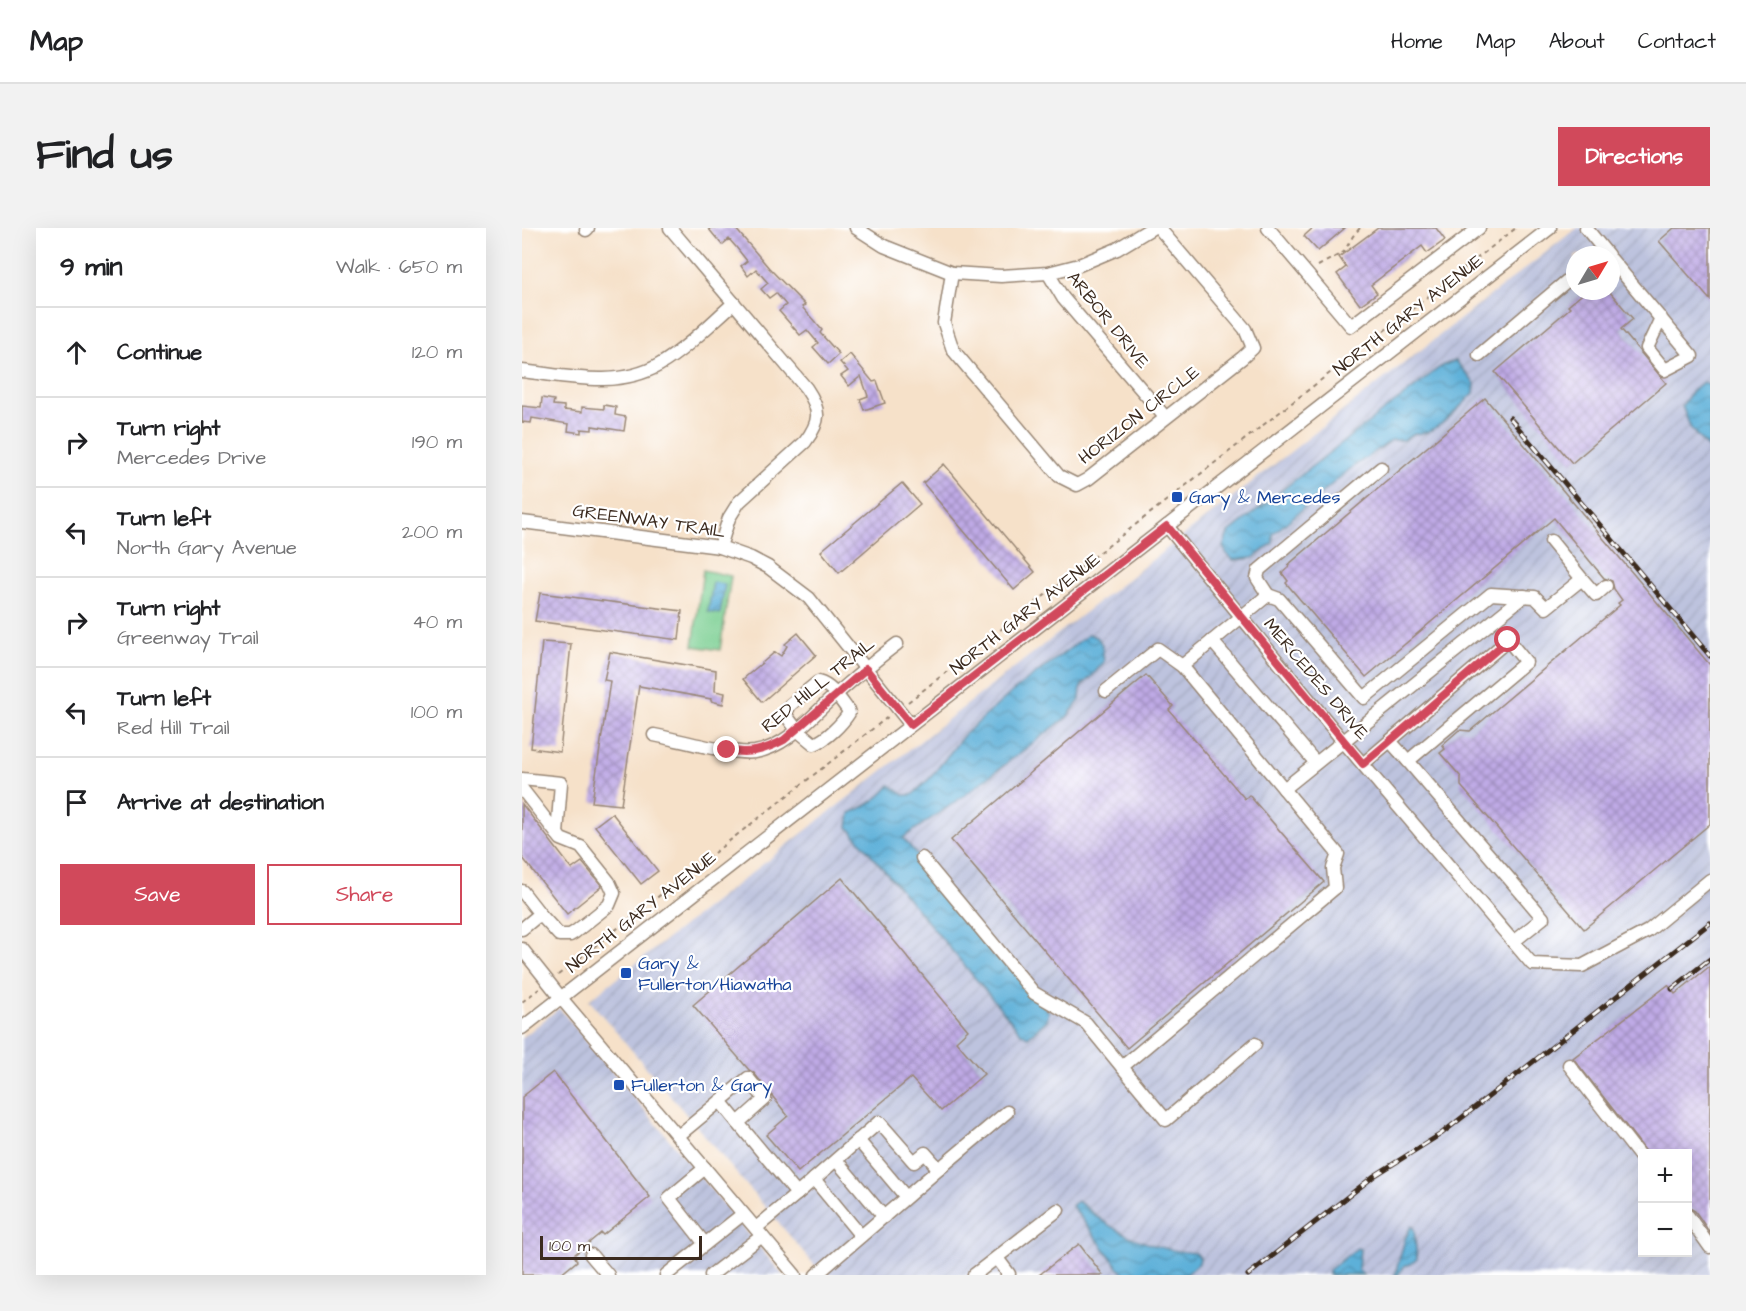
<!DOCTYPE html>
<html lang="en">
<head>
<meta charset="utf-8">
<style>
  :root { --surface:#fff; --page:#f2f2f2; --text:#202124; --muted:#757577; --line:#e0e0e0; --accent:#d1495b }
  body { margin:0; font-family:"Architects Daughter",sans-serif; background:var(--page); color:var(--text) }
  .controls { position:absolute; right:18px; bottom:18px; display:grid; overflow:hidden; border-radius:0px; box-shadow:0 6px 24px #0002 }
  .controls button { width:54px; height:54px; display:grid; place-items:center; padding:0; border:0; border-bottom:2px solid var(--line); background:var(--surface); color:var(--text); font:30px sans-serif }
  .compass { position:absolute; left:1044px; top:18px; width:54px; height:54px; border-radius:50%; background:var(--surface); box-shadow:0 6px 24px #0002; rotate:52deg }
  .scale { position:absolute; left:18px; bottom:15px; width:162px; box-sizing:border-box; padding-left:6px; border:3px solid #3b2a1e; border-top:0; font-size:16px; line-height:21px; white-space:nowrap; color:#3b2a1e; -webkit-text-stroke:4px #fff; paint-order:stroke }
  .stop { position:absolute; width:18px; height:18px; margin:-14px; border:4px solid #d1495b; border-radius:50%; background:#fff }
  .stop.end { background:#d1495b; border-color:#fff; box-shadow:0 2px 6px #0008 }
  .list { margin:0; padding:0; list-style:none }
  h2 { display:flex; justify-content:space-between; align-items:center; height:78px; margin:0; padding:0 24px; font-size:26px }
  h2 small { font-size:20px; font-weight:400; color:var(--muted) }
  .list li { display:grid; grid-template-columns:39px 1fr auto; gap:18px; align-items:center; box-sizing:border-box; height:90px; padding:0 24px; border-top:2px solid var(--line) }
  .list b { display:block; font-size:22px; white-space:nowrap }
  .list p { margin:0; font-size:20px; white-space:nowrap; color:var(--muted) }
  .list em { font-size:20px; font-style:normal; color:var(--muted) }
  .actions { display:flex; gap:12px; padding:18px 24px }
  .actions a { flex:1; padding:14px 0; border:2px solid var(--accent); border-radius:0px; text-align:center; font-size:21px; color:var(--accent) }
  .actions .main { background:var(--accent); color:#fff }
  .icon { flex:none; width:33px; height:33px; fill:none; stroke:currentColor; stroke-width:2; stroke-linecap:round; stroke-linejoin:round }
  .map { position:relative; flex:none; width:1188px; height:1047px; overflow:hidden; border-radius:0px }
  header { display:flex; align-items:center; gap:36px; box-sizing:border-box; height:84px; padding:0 30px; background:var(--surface); border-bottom:2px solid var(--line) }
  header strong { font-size:28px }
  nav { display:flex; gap:33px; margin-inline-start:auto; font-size:21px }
  .intro { display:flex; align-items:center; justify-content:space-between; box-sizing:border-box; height:144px; padding:0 36px }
  h1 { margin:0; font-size:42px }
  .button { padding:15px 27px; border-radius:0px; background:var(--accent); color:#fff; font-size:21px; font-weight:700 }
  main { display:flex; gap:36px; padding:0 36px }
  aside { flex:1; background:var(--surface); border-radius:0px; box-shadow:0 6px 24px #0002 }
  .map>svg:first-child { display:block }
  .industrial { fill:url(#industrial-furrows); fill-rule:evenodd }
  .garden { fill:#7acf92; stroke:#5a7c58; stroke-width:1.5 }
  .water { fill:url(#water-waves); stroke:#4c6d7c; stroke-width:1.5 }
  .building { fill:url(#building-cross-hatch) }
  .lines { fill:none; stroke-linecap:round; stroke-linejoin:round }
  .minor-casing { stroke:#988674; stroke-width:15 }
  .path { stroke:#988674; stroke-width:2; stroke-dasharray:4.5 4.5; stroke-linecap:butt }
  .minor { stroke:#fff; stroke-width:12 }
  .rail-casing { stroke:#3b2a1e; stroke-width:5 }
  .rail { stroke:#fff; stroke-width:3; stroke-dasharray:9; stroke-linecap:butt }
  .route { stroke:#d1495b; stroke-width:8 }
  .transit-dot { fill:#1a4fb4; stroke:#fff; stroke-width:2 }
  .labels { text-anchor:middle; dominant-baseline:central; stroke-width:4.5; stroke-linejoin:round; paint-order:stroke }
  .street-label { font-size:18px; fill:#3b2a1e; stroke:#fff }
  .transit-label { font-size:18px; fill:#164399; stroke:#fff; text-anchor:start }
</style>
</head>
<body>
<header>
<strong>Map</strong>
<nav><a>Home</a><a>Map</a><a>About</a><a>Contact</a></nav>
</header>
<div class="intro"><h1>Find us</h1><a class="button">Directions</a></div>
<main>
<aside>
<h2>9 min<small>Walk · 650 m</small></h2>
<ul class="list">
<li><svg class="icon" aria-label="ahead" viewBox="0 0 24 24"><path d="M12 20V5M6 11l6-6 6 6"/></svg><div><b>Continue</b></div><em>120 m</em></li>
<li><svg class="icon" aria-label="right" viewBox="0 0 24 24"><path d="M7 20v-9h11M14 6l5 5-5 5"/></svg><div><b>Turn right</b><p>Mercedes Drive</p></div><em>190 m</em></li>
<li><svg class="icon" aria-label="left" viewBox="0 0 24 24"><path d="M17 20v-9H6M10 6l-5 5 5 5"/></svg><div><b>Turn left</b><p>North Gary Avenue</p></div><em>200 m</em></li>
<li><svg class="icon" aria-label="right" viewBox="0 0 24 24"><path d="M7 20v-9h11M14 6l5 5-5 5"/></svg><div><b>Turn right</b><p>Greenway Trail</p></div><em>40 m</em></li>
<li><svg class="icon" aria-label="left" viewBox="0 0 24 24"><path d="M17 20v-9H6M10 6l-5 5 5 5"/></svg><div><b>Turn left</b><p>Red Hill Trail</p></div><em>100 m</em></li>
<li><svg class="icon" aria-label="arrive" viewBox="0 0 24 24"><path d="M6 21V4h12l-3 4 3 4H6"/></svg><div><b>Arrive at destination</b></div></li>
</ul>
<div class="actions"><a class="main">Save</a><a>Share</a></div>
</aside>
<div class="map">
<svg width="1188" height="1047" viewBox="0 0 1188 1047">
  <defs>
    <pattern id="industrial-furrows" width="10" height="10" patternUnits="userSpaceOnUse" patternTransform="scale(1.5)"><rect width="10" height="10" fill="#bdc3de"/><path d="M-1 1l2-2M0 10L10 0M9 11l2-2" fill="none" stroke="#a3a8be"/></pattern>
    <pattern id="water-waves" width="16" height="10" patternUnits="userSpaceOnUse" patternTransform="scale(1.5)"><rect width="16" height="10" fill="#5db0d9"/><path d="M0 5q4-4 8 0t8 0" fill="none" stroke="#4e8faf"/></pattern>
    <pattern id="building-cross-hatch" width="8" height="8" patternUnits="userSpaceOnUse" patternTransform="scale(1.5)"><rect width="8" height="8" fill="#bfaae6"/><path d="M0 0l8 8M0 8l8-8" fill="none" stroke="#9c8bba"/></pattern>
  </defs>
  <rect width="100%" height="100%" fill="#fff"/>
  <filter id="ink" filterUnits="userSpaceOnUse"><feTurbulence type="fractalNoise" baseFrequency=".0167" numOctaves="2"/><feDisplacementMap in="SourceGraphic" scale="12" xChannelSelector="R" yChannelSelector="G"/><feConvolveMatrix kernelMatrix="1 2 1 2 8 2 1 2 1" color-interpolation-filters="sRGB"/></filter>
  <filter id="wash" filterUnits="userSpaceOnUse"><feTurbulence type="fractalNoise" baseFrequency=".008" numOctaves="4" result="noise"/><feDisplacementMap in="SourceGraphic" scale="24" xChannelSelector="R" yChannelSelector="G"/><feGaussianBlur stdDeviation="1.35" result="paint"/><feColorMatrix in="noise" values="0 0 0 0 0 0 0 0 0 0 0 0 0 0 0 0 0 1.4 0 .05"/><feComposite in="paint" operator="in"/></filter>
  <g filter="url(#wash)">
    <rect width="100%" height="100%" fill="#f6e1c9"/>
    <g class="industrial">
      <path d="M1055,0H1188V1047H301L67,772ZM1053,27H1089V63H1053ZM1120,926H1166V1024H1120Z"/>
      <polygon points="37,780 261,1047 0,1047 0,810"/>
    </g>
    <polygon class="garden" points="181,342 209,348 198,422 171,418"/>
    <g class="water">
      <path d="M934,133L953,156L952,165C939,177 912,210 893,205L882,212H870L828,241L751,306V315L731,330L711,332L705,326L701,319L706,305C766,258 826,208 888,163C904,152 914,137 934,133Z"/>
      <polygon points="1181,154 1188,158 1188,223 1169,201 1160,178 1170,163"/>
      <polygon points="191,354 203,356 198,386 186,384"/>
      <path d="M567,406L576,410L580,417L582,434L569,449L559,458L558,472L545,489L439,570L381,610L527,784L525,792L506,809L500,806L326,599L328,585C343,579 358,570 368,557L382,567H390L409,549L442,507L491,463Z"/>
      <path d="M555,973C564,978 572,987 581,993C608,1012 642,1023 674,1025L678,1030L677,1035L664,1047H602L550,978Z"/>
      <polygon points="889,998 892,1001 895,1031 889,1036 882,1038 876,1047 873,1047 883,1011"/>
      <polygon points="835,1020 838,1021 836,1041 842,1047 807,1047 807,1042"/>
    </g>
    <g id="blocks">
      <g class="building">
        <polygon points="186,0 213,0 247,40 283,77 280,79 300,102 298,105 317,126 306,136 291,119 296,115 285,102 278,107 257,83 264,77 254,65 247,70 239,61 246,55 234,41 226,48 219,38 225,33 214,19 207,11 200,17"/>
        <polygon points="791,0 823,0 796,23 782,8"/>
        <polygon points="856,0 914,0 923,12 905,25 900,18 849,57 855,65 838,77 815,46 824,39 817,29"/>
        <polygon points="1152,0 1188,0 1188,72 1137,13"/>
        <polygon points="1064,63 1087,63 1111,91 1099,101 1144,155 1050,235 973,144 1048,80 1046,78"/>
        <polygon points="328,126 351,154 355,153 363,175 342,182 338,171 346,168 339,148 327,158 319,148 326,143 318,134"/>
        <polygon points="20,170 32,172 31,177 42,178 42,182 60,184 60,179 82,181 82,177 94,179 93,187 104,189 102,203 70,198 70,202 59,201 59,205 46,203 47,196 10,190 9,195 0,194 0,178 19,180"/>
        <polygon points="963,170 1188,437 1188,596 1062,701 939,558 939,549 918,525 923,521 920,517 937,502 948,503 1098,377 1096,375 1100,372 1092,361 1090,353 1082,350 1032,290 844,449 764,355 766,353 760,345 767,339 766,337"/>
        <polygon points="422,236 513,344 492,362 401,255"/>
        <polygon points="380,255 398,276 317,345 299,323"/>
        <polygon points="18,365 160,383 157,412 13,393"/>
        <polygon points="276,405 294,427 240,474 221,451 253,424 259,428 265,418 263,416"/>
        <polygon points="20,414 49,416 38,524 9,520"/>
        <polygon points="88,424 194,442 193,463 203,465 201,476 189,473 189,471 117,458 99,577 70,574 88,453 82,452"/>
        <polygon points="624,447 651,478 647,482 723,571 727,567 802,654 605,820 429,612"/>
        <polygon points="0,576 50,641 60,634 80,658 45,686 0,629"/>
        <polygon points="90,585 136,643 119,656 73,598"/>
        <polygon points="320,650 446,802 434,813 462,846 419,883 389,850 276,944 244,907 266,888 232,845 227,842 171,777"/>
        <polygon points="1188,738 1188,1005 1173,983 1166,979 1166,926 1126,926 1051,830 1146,757 1153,766"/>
        <polygon points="31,844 128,969 81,1007 79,1005 52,1027 55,1033 38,1047 0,1047 0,869"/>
        <polygon points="557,1016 581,1047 517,1047"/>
      </g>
    </g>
  </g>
  <g filter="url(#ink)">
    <use href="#blocks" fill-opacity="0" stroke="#988674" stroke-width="1.5"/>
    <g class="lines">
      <defs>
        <g id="minor">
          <path d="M148,0L284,160C299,182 299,193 283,214L217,274L207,290L198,319"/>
          <polyline points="334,0 362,18 430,45 479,48 526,45 557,37 595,21 630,0"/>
          <polyline points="746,0 829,98 957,0"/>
          <polyline points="1064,0 1086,27"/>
          <polyline points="64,2 66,0"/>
          <polyline points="1089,31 1170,128 1143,142 1125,120 1139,90"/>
          <polyline points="430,45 422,95 431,122 537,248 555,257 566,251 720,130 731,120 723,101 637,0"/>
          <polyline points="526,45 541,70 643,189"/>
          <polyline points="957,127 1053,46"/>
          <path d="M0,143C45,148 95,161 137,137C164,121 188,96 212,75"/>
          <polyline points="0,294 198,319 229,330 246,339 287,370 389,497"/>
          <polyline points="645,298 821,513 1010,736 1060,738 1126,703 1188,652"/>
          <polyline points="1029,313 1060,351"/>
          <polyline points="746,367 735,350 737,342 859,240"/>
          <polyline points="690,413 794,535"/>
          <path d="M296,454C309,457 318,471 326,482L327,485C320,496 304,512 292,516L275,502L263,486L268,477Z"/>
          <polyline points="584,463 636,421 660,438"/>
          <path d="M132,507C157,512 210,527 233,524C264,519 288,490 311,469C332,451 353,432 375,416"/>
          <polyline points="868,513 886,533"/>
          <polyline points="841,536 986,412 1004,434 886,533 1021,690 991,714"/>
          <polyline points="0,551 39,555 35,606"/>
          <polyline points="0,561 39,611 59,619 87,654 92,665 87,677 53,704 48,707 37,707 18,686"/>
          <polyline points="762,561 1002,368"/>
          <polyline points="400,630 512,765 564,795 600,839"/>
          <polyline points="0,663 18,686 0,701"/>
          <polyline points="0,721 39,770 273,1047"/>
          <polyline points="0,800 1028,0"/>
          <polyline points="733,816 644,892 600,839 813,660 811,640 816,626 660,438 746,367 757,371 842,470 969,366 1013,369 1024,380 1060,351 1074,367 1084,358"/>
          <polyline points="1047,837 1120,931"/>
          <polyline points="216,895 275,966 234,1000"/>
          <polyline points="156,908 226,850 243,871 216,895 198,873"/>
          <polyline points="336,912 384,969"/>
          <polyline points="314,932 362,989"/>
          <polyline points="183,940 147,970 183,1016"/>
          <polyline points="417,941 485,884"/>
          <polyline points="292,951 339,1008"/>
          <polyline points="275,966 357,894 392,934 403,925 417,941 294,1047"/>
          <polyline points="1166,988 1188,1019"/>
          <polyline points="69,1027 86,1047"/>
          <polyline points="475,1030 487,1046 485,1047"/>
          <polyline points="144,1047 221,986"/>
          <polyline points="189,1047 240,1008"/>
          <polyline points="452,1047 536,982"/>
        </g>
      </defs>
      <use href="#minor" class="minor-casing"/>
      <g class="path">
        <polyline points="796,38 822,24 831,8 838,0"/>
        <polyline points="386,474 994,0"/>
        <polyline points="36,747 367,488"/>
        <polyline points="0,774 17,761"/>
      </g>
      <use href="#minor" class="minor"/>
      <defs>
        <g id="rail">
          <polyline points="988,190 1188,428"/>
          <polyline points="1150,761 1188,731"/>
          <polyline points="726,1047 852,948 919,906 1188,695"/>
        </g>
      </defs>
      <use href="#rail" class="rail-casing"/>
      <use href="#rail" class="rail"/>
    </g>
  </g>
  <g class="lines" filter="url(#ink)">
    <path class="route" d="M205,522C227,527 243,522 262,512L344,441L389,497L645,298L841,536L986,412"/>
  </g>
  <g class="transit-dot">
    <rect x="649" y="263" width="12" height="12" rx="3"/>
    <rect x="98" y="739" width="12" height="12" rx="3"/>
    <rect x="91" y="851" width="12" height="12" rx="3"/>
  </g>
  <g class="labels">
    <g class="street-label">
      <text transform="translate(886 87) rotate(-38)">NORTH GARY AVENUE</text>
      <text transform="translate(586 92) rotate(51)">ARBOR DRIVE</text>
      <text transform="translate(617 187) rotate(-38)">HORIZON CIRCLE</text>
      <text transform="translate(127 293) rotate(8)">GREENWAY TRAIL</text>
      <text transform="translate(503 386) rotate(-38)">NORTH GARY AVENUE</text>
      <text transform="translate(794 451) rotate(50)">MERCEDES DRIVE</text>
      <text transform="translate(296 457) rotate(-39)">RED HILL TRAIL</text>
      <text transform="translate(119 684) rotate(-38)">NORTH GARY AVENUE</text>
    </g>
    <g class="transit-label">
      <text x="667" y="269">Gary &amp; Mercedes</text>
      <text x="116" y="735">Gary &amp;<tspan x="116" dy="21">Fullerton/Hiawatha</tspan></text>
      <text x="109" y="857">Fullerton &amp; Gary</text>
    </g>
  </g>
</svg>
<div class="controls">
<button>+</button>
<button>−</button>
</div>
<svg class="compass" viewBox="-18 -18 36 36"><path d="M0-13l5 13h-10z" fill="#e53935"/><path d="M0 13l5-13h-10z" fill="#757577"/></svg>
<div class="scale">100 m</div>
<div class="stop" style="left:986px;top:412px"></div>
<div class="stop end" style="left:205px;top:522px"></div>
</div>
</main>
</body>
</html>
